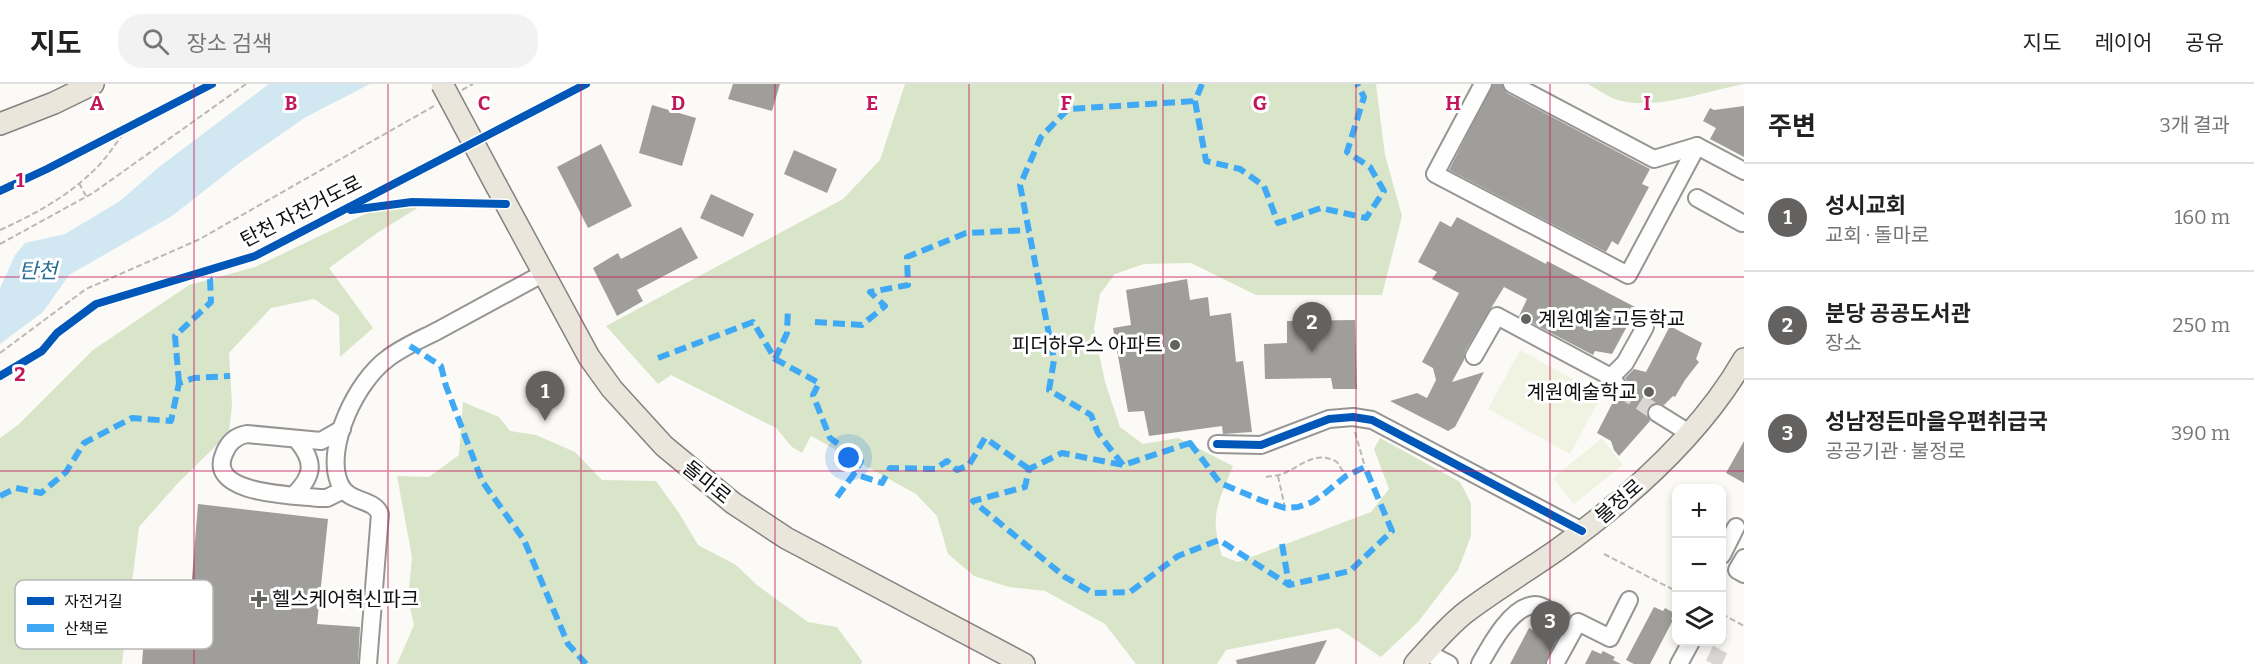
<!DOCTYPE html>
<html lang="ko">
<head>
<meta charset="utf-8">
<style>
  :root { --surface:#fff; --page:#f2f2f2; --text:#222; --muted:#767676; --line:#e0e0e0; --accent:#636260 }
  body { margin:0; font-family:Bitter,"Noto Sans KR",serif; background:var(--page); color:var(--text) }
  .controls { position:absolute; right:18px; bottom:18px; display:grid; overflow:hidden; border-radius:12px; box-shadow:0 3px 9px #0003 }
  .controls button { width:54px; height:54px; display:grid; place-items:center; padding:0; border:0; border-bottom:2px solid var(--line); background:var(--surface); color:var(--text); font:30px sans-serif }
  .you { position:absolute; left:849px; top:374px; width:21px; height:21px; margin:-15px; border:4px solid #fff; border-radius:50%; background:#1a73e8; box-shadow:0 0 0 9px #1a73e833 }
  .badge { display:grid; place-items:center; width:39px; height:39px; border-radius:50%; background:var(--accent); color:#fff; font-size:20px; font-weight:700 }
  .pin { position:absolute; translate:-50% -50px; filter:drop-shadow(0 2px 3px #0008) }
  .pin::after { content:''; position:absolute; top:32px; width:21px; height:18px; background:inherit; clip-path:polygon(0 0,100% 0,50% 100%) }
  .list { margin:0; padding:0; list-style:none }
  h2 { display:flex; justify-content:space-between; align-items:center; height:78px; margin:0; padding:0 24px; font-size:26px }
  h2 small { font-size:20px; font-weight:400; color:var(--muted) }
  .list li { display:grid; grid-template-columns:39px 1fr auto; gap:18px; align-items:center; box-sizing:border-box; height:108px; padding:0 24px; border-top:2px solid var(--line) }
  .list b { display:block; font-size:22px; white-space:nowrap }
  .list p { margin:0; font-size:20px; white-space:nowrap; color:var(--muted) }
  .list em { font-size:20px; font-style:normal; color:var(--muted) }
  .icon { flex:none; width:33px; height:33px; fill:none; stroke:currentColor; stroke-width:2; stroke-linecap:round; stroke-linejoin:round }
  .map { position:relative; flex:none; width:1744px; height:580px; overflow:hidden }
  header { display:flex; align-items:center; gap:36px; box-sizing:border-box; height:84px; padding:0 30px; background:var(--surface); border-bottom:2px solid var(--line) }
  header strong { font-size:28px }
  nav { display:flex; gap:33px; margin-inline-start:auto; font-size:21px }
  .search { width:420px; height:54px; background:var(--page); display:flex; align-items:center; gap:15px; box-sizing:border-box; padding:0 21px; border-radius:24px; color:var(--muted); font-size:22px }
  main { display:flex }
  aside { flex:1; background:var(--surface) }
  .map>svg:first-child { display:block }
  .forest { fill:#d9e5c8 }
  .pitch { fill:#f0f3e2 }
  .water { fill:#d1e8f2 }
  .building { fill:#a09e9b }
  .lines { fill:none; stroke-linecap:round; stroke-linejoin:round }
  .minor-tunnel { stroke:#d9d7d4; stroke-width:16; stroke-dasharray:16 8; stroke-linecap:butt }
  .minor-casing { stroke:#969594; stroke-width:20 }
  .major-casing { stroke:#848381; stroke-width:24 }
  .path { stroke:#b9b9b8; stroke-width:2; stroke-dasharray:6 3; stroke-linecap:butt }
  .minor { stroke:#fffefe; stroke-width:16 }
  .major { stroke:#eae6dc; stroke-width:21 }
  .major-bridge-casing { stroke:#848381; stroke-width:24; stroke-linecap:butt }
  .major-bridge { stroke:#eae6dc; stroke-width:21 }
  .quiet { stroke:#3fa9f5; stroke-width:6; stroke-dasharray:12 6; stroke-linecap:butt }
  .cycleway-casing { stroke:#fff; stroke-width:11 }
  .cycleway { stroke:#0057b8; stroke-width:8 }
  .grid { fill:none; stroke:#c2185b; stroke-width:1.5; stroke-opacity:0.55 }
  .poi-dot { fill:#636260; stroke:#fff; stroke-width:2 }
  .labels { text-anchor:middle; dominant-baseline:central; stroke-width:6; stroke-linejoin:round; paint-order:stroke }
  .street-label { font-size:20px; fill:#101010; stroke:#fff }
  .poi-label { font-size:20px; fill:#101010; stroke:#fff; text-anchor:start }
  .water-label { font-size:21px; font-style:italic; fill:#276c94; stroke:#fff }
  .key { fill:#fff; stroke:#b7b7b7; stroke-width:1.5 }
  .key-label { font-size:16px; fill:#101010 }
  .grid-label { font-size:20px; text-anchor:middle; font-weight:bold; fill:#c2185b; stroke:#fff; stroke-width:6; stroke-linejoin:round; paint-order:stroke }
</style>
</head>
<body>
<header>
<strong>지도</strong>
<div class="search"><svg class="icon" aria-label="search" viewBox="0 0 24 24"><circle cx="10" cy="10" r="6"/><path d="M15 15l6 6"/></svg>장소 검색</div>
<nav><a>지도</a><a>레이어</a><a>공유</a></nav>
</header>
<main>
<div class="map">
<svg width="1744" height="580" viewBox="0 0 1744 580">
  <rect width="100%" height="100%" fill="#fcfaf6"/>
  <g class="forest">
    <path d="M905,0H1376L1385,71L1402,132L1382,211H1256L1191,179L1144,180L1115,190L1100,210L1094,245L1105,298L1120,343L1143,360L1178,354L1233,382C1218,420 1209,430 1222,472L1238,478L1371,428L1389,405L1374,365L1380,354L1460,398L1471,419V452L1458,486L1418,538L1381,573L1338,544L1226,566L1217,580H1136L1105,540L1045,507L1009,503L974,492L948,470L937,432L916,410L811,352L802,369L792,363L776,344L671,291L658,300L606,242L843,115L880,76Z"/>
    <path d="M1588,0H1744C1707,7 1654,27 1618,16C1608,13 1597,5 1588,0Z"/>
    <polygon points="429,117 377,149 329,184 373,244 340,273 339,232 314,215 271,224 229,269 232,321 229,349 178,399 139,443 122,580 0,580 0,354 19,340 93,266 189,201 255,183 380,123"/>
    <polygon points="463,318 499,333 510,347 536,351 575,368 602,396 656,397 679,429 698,461 736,481 757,501 808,538 837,543 862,577 861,580 397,580 414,541 408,515 412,473 397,392 429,393 459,371"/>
  </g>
  <g class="pitch">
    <polygon points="1520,266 1602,311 1570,370 1488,325"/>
    <polygon points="1602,354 1623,381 1574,420 1553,394"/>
  </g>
  <polygon class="water" points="269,0 370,0 306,33 241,78 172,132 69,191 43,228 0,260 0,204 15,171 25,159 65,150 120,117 159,83"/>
  <g class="building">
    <polygon points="733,0 780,0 772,27 728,15"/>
    <polygon points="1493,0 1502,0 1507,9 1650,85 1642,100 1649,103 1618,161 1612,157 1606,168 1449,86"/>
    <polygon points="652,21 696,34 682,82 639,69"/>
    <polygon points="1744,22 1744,73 1710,55 1716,44 1703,37 1710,24 1714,26"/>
    <polygon points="601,60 632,122 588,144 557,83"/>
    <polygon points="794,66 837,85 827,109 784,90"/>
    <polygon points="711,110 754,130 743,153 700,134"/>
    <polygon points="1457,133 1546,180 1547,177 1637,224 1612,270 1595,267 1593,271 1519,232 1527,215 1504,203 1465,267 1464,276 1452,298 1484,288 1455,343 1448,347 1390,317 1417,309 1427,314 1436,296 1433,284 1422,278 1459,209 1432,195 1437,188 1418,178 1440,137 1451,143"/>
    <polygon points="681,143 698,174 637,206 643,217 617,232 593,184 618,169 621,175"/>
    <polygon points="1187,195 1190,216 1208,213 1210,232 1231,229 1236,278 1243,277 1252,348 1223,350 1222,342 1149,352 1144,327 1128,328 1113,244 1131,241 1126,206"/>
    <polygon points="1355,236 1357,305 1333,305 1331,294 1265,295 1264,260 1287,259 1287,237"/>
    <polygon points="1670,242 1702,259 1696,275 1699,278 1685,296 1675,313 1673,312 1664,321 1657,319 1648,323 1647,329 1650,337 1619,372 1614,366 1611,357 1597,349 1615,314 1622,315 1629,310 1630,303 1625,294 1634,285 1646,288"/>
    <polygon points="1744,357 1744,399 1726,389"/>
    <polygon points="198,420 328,435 317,540 360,543 358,580 142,580 146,527 189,531"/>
    <polygon points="1654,523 1663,527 1665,524 1674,529 1671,535 1673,536 1650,580 1634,580 1626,576"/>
    <polygon points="1529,544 1555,558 1545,580 1510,580"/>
    <polygon points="1327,556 1315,580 1237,580 1236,576"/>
    <polygon points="1592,566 1601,570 1603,567 1615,573 1613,576 1621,580 1585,580"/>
  </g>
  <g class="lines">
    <g class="minor-tunnel">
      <polyline points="1620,305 1657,329"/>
      <polyline points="1713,580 1721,564 1719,558"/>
    </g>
    <defs>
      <g id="minor">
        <polyline points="1483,0 1435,90 1628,191 1697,62"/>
        <polyline points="1512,0 1654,75 1697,62 1744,87"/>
        <polyline points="1697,114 1742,139"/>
        <polyline points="1474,272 1497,232 1611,293 1620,305"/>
        <polyline points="1611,293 1625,279 1645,243"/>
        <polyline points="1657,329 1689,349"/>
        <path d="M342,345L321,357L247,350C235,352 228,359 224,370C206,411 296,411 319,414H327L343,406"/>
        <polyline points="1217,360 1261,361 1329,335 1353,333 1372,336 1582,447"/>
        <path d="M294,411C314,391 315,378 297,356"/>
        <polyline points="1722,471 1736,443"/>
        <polyline points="1744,474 1737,486 1744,490"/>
        <polyline points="1426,568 1449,580"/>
        <path d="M368,580L380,430C373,413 347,420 339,398C325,362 357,297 387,275C402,263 422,255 439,246C474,227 509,208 544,189"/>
        <path d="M1480,580C1490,562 1511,522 1535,521C1543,521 1554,530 1561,534"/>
        <polyline points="1555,580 1578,538 1610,554 1629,516"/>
        <polyline points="1679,580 1691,558"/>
      </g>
      <g id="major">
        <polyline points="0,40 54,19 93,0"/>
        <polyline points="497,103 589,273 612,305 664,362 733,419 786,454 1024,580"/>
        <path d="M1415,580C1431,562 1448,542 1466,528C1495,506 1527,487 1557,466C1628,415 1700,352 1744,275"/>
      </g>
    </defs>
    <use href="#minor" class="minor-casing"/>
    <use href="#major" class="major-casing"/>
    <g class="path">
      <polyline points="462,6 473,0"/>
      <polyline points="79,99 86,112"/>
      <path d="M0,146C33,131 65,114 91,89C106,76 117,57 129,42"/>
      <polyline points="0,160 93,109 246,0"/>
      <polyline points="0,269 86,205 198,156 434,22"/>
      <polyline points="1355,348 1365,383"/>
      <polyline points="1278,392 1285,424"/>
      <path d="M1266,393C1272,392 1278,392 1285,389C1302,381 1316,366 1337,378L1346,392"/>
      <polyline points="1604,470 1676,507"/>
      <polyline points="1722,530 1744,542"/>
    </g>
    <use href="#minor" class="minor"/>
    <use href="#major" class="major"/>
    <defs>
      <polyline id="major-bridge" points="442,0 497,103"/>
    </defs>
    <use href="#major-bridge" class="major-bridge-casing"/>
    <use href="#major-bridge" class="major-bridge"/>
    <g class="quiet">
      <polyline points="1202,0 1195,17 1206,77 1240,85 1264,102 1278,139 1321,124 1366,134 1384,107 1370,83 1347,68 1364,13 1357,0"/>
      <polyline points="815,238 862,241 885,222 870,208 908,201 907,173 966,149 1029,146"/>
      <polyline points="410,262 441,282 446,302 482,397 524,456 568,560 586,580"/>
      <polyline points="658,274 753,238 775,275 819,299 813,311 830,354 861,377 854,390"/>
      <polyline points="775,275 787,249 788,224"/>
      <polyline points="179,299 175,252 211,218 210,195 200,189"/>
      <polygon points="1190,359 1220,399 1263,417 1285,424 1298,423 1312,418 1324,410 1346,392 1365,383 1392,447 1350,487 1289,501 1219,456 1178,472 1130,508 1093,509 1065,493 973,417 1025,403 1029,385 1062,369 1123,381"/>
      <polyline points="1123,381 1098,349 1091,331 1049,306 1054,276 1020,101 1041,53 1068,25 1195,17"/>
      <polyline points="0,412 16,404 41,409 66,388 84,359 132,334 171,337 179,299 194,294 230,292"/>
      <polyline points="837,413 854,390 882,399 890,384 935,385 947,377 957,386 969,381 985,354 1029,385"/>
      <polyline points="1282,460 1289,501"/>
    </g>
    <defs>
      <g id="cycleway">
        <polyline points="0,107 47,85 212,0"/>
        <polyline points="351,126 412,118 506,120"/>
        <polyline points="0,292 42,267 57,249 96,220 255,172 586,0"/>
        <polyline points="1217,360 1261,361 1329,335 1353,333 1372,336 1582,447"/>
      </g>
    </defs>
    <use href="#cycleway" class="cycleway-casing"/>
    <use href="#cycleway" class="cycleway"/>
  </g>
  <path class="grid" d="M194,0V580M388,0V580M581,0V580M775,0V580M969,0V580M1163,0V580M1356,0V580M1550,0V580M0,193H1744M0,387H1744"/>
  <g class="poi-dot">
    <circle cx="1526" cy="235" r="6"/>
    <circle cx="1175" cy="261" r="6"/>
    <circle cx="1649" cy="308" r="6"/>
    <path d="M256 506h6v6h6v6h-6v6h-6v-6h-6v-6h6z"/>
  </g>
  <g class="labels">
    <g class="street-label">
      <text transform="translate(301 127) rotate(-27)">탄천 자전거도로</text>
      <text transform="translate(707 398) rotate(39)">돌마로</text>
      <text transform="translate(1619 417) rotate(-41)">불정로</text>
    </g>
    <g class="poi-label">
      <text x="1538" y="235">계원예술고등학교</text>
      <text x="1163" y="261" text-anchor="end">피더하우스 아파트</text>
      <text x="1637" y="308" text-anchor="end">계원예술학교</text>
      <text x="272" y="515">헬스케어혁신파크</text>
    </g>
    <g class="water-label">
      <text x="38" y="187">탄천</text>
    </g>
  </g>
  <rect x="15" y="496" width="198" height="69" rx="9" class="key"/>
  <rect x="27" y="513" width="27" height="8" fill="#0057b8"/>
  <rect x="27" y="540" width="27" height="8" fill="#3fa9f5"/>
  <g class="key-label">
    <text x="64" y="523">자전거길</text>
    <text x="64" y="550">산책로</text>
  </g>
  <g class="grid-label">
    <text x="97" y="26">A</text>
    <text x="291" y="26">B</text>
    <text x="484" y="26">C</text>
    <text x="678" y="26">D</text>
    <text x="872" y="26">E</text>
    <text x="1066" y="26">F</text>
    <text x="1260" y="26">G</text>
    <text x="1453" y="26">H</text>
    <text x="1647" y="26">I</text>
    <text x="20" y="103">1</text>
    <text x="20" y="297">2</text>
  </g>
</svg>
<div class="controls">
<button>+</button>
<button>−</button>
<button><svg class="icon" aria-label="layers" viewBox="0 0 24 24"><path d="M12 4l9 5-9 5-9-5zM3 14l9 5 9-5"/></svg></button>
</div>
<div class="you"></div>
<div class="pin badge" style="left:545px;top:337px">1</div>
<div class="pin badge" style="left:1312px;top:268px">2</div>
<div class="pin badge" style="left:1550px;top:567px">3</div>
</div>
<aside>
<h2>주변<small>3개 결과</small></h2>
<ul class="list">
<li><span class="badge">1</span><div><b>성시교회</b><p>교회 · 돌마로</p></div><em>160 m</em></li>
<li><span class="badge">2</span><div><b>분당 공공도서관</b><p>장소</p></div><em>250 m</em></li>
<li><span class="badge">3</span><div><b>성남정든마을우편취급국</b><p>공공기관 · 불정로</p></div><em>390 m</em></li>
</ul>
</aside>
</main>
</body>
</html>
